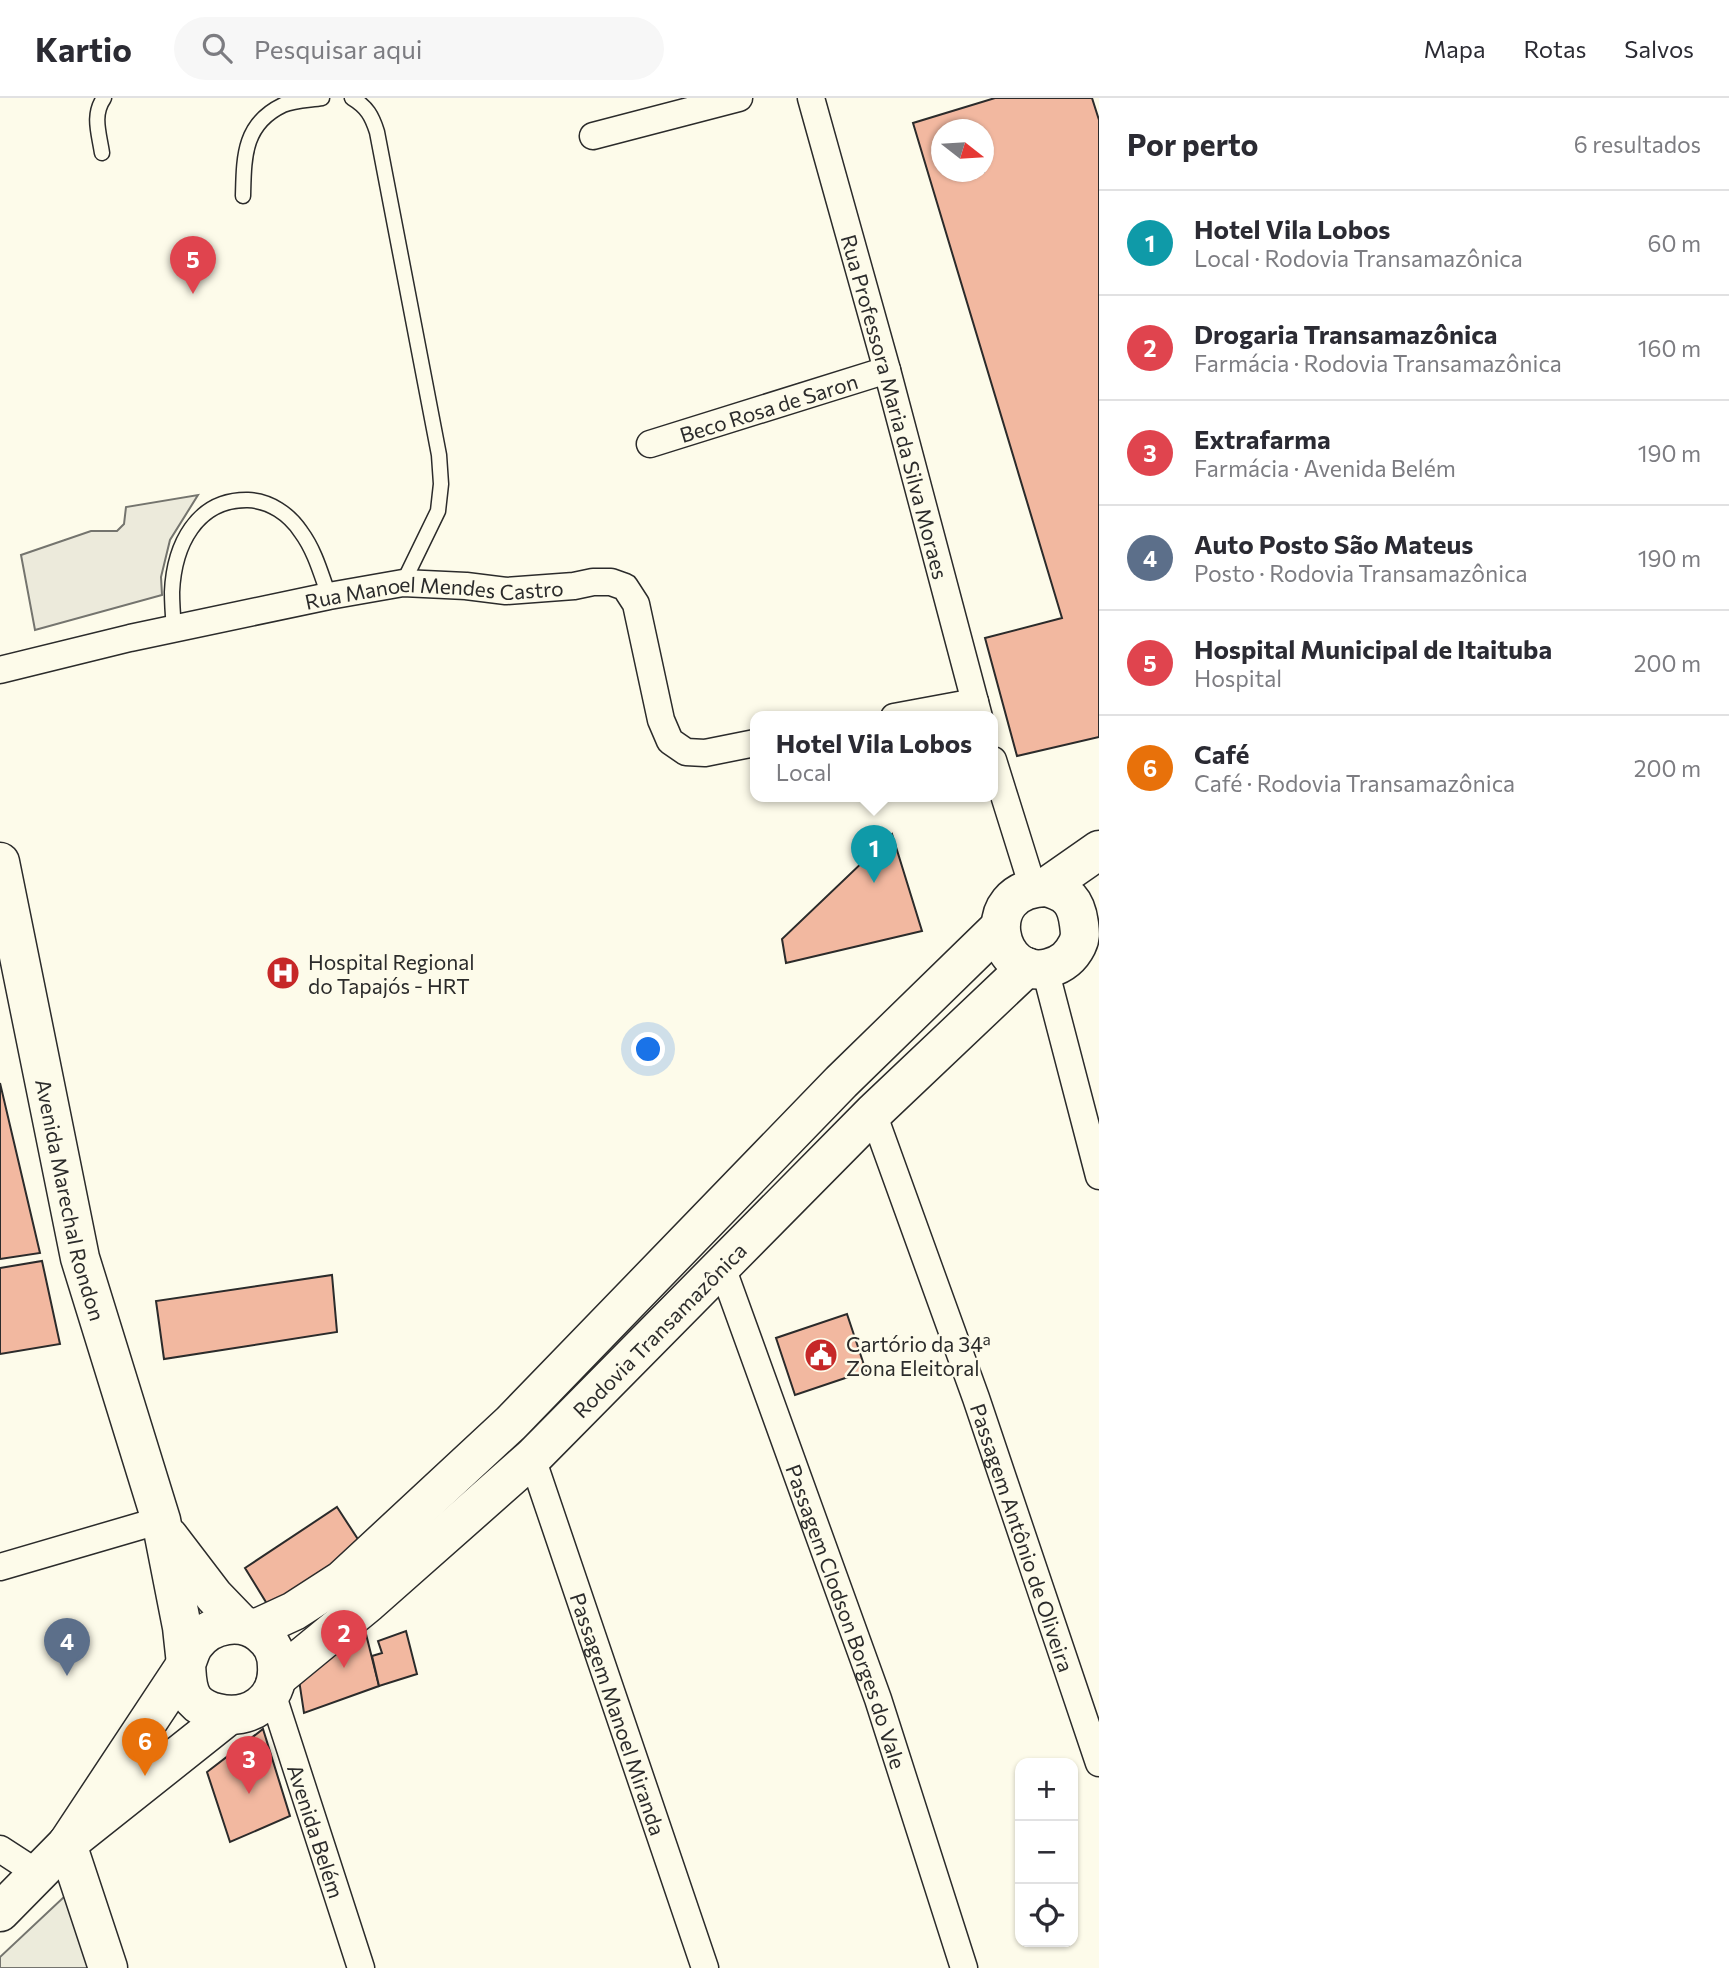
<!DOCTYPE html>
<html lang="pt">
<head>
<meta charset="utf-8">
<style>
  :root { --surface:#fff; --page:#f7f7f7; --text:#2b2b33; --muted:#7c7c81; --line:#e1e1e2; --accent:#b45309 }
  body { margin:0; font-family:Commissioner,sans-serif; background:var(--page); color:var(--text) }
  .controls { position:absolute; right:21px; bottom:21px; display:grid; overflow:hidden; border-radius:14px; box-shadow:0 2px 5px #0004 }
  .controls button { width:63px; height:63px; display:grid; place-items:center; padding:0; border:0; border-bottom:2px solid var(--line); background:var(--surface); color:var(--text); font:35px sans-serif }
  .compass { position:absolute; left:931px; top:21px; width:63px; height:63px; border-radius:50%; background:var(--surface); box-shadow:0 2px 5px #0004; rotate:107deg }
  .you { position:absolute; left:649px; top:952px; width:24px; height:24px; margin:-18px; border:5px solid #fff; border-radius:50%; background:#1a73e8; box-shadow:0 0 0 10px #1a73e833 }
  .badge { display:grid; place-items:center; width:46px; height:46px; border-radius:50%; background:var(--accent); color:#fff; font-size:23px; font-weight:700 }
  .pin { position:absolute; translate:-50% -58px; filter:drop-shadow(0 2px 4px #0008) }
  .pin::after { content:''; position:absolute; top:37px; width:24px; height:21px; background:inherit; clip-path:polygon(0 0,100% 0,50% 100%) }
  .popup { position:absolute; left:750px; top:613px; width:248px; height:91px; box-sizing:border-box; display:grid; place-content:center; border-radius:14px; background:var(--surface); filter:drop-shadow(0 2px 5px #0005); font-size:23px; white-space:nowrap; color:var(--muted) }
  .popup b { font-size:26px; color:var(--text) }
  .popup::after { content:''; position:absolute; left:50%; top:100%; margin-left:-14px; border:14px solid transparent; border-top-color:var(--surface) }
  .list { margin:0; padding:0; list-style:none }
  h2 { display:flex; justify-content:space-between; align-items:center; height:91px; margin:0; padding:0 28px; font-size:30px }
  h2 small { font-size:23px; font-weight:400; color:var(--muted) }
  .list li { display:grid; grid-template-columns:46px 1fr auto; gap:21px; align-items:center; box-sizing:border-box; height:105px; padding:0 28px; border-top:2px solid var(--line) }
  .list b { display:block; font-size:26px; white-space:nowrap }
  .list p { margin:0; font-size:23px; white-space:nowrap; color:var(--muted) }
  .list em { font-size:23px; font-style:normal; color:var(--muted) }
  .icon { flex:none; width:38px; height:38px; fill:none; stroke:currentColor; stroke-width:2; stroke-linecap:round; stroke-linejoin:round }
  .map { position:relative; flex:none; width:1099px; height:1870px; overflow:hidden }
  header { display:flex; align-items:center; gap:42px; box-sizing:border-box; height:98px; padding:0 35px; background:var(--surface); border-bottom:2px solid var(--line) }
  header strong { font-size:33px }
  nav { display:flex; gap:38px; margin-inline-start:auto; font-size:24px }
  .search { width:490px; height:63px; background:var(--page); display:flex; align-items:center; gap:18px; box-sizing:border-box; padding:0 24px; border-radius:38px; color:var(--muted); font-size:26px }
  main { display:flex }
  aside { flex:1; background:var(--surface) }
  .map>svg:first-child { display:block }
  .green { fill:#ecebdb; stroke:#74746e; stroke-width:2 }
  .parking { fill:#eceadb; stroke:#74746e; stroke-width:2 }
  .building { fill:#f2b8a0; stroke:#2b2b2b; stroke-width:2; fill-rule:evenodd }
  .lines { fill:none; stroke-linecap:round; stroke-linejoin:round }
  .lane-casing { stroke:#2b2b2b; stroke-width:17 }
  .street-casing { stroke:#2b2b2b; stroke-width:29 }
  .secondary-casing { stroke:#2b2b2b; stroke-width:41 }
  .primary-casing { stroke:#2b2b2b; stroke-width:41 }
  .lane { stroke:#fdfbea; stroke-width:14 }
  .street { stroke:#fdfbea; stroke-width:26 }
  .secondary { stroke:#fdfbea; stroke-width:38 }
  .primary { stroke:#fdfbea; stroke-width:38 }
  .labels { text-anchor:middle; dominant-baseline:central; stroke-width:5; stroke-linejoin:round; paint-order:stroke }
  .street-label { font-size:21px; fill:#2b2b2b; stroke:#fdfbea }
  .poi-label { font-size:21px; fill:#2b2b2b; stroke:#fdfbea; text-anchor:start }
</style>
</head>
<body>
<header>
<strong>Kartio</strong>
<div class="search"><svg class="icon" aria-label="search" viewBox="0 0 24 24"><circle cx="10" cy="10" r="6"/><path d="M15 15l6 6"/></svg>Pesquisar aqui</div>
<nav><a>Mapa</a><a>Rotas</a><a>Salvos</a></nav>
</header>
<main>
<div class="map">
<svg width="1099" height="1870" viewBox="0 0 1099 1870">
  <rect width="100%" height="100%" fill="#fdfbea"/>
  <polygon class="green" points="65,1798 90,1870 0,1870 0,1859"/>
  <polygon class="parking" points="198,397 170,442 161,479 162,497 35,532 21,457 91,433 117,433 124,426 126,409"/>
  <g class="building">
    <path d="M995,0H1092L1099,22V639L1017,658L985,540L1062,520L913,25ZM942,32H984V74H942Z"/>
    <polygon points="892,736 922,833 786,865 782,841"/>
    <polygon points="0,985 40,1155 0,1161"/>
    <polygon points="42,1163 60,1246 0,1256 0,1170"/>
    <polygon points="332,1177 337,1234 164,1261 156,1203"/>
    <polygon points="847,1216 866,1273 795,1297 776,1240"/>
    <polygon points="337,1409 363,1449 269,1509 245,1470"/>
    <polygon points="364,1528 379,1588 304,1615 299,1582"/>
    <polygon points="406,1533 417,1576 379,1588 372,1558 382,1555 378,1543"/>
    <polygon points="263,1631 290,1718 230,1744 207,1674"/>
  </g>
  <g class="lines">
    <defs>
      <g id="lane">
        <path d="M352,0C367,9 372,18 377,34L439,357L441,386L438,413L403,485"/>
        <path d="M102,55C99,35 92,17 104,0"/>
        <path d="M243,98C244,60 243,26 283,7C294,2 310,2 322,0"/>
        <path d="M174,531C173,519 172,506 172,494C174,448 196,401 248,402C270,403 289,416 301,434C315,453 321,476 329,498"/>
      </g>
      <g id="street">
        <path id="s1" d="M811,0L887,272L979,619"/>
        <polyline points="593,38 739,0"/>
        <path id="s2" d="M650,346L887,272"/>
        <path id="s3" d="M0,572L130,540L329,498L403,485L466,488L506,493L574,488L593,484H611L625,489L636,506L661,622L670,643L686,654L705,655L755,645"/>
        <polyline points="894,619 975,604"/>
        <polyline points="993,662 1033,790"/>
        <polyline points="1045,871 1099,1078"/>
        <path id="s4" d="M873,1015L976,1300L1099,1665"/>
        <path id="s5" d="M722,1169L878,1601L964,1870"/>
        <path id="s6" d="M532,1360L705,1870"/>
        <polyline points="0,1469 161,1422"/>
        <path id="s7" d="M272,1595L361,1870"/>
        <polyline points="0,1751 37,1775"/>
      </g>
      <g id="secondary">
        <path id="s8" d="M0,764L80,1160L161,1422L182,1529L186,1566"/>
        <polyline points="169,1439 214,1498 241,1526"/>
        <polyline points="67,1746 108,1870"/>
      </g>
      <g id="primary">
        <path d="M1046,789C1068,795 1076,803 1079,826C1080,834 1081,839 1077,847C1071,859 1063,866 1049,870C997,884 975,791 1046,789Z"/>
        <polyline points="1046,789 1099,752"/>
        <polyline points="255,1531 294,1513 342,1482 511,1325 841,984 1000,829"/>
        <path id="s9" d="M278,1579L368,1505L532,1360L873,1015L1027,869"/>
        <path d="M67,1746L186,1566C189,1559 191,1551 195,1546C210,1525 242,1520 261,1536C272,1545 277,1555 277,1569C279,1603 249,1623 217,1615C209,1613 200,1609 194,1602C186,1591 187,1578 186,1566"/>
        <polyline points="0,1814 67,1746 228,1618"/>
      </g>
    </defs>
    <use href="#lane" class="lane-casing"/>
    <use href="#street" class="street-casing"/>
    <use href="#secondary" class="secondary-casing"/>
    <use href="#primary" class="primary-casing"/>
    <use href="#lane" class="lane"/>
    <use href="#street" class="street"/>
    <use href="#secondary" class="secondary"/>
    <use href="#primary" class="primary"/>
  </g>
  <defs>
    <symbol id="hospital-disc" viewBox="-11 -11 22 22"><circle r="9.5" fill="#c62828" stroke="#fdfbea"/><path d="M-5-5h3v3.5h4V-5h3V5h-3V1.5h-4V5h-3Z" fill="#fff"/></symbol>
    <symbol id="civic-disc" viewBox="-11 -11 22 22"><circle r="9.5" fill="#c62828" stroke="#fdfbea"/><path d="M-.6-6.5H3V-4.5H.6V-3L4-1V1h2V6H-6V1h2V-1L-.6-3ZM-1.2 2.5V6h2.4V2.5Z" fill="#fff"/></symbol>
  </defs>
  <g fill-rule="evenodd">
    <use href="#hospital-disc" x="264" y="856" width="38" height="38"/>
    <use href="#civic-disc" x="802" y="1238" width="38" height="38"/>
  </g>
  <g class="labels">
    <g class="street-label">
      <text stroke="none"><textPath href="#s2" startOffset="124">Beco Rosa de Saron</textPath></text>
      <text stroke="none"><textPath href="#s1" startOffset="320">Rua Professora Maria da Silva Moraes</textPath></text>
      <text stroke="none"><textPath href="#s3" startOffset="443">Rua Manoel Mendes Castro</textPath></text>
      <text stroke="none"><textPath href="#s8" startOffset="345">Avenida Marechal Rondon</textPath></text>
      <text stroke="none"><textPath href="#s9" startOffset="516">Rodovia Transamazônica</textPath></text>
      <text stroke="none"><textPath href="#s4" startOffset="450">Passagem Antônio de Oliveira</textPath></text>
      <text stroke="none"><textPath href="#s5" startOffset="371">Passagem Clodson Borges do Vale</textPath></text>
      <text stroke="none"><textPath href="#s6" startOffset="270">Passagem Manoel Miranda</textPath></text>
      <text stroke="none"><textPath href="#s7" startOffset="145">Avenida Belém</textPath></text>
    </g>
    <g class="poi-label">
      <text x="308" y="863">Hospital Regional<tspan x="308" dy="24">do Tapajós - HRT</tspan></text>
      <text x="846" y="1245">Cartório da 34ª<tspan x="846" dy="24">Zona Eleitoral</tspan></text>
    </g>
  </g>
</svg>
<div class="controls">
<button>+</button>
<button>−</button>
<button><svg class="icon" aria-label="locate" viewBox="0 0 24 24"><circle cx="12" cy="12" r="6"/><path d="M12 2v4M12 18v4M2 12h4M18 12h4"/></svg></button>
</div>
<svg class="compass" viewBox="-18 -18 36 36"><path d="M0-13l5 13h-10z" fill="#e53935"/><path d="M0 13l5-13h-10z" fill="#7c7c81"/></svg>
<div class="you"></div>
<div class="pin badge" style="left:874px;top:785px;background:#0f9aa8">1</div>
<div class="popup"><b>Hotel Vila Lobos</b>Local</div>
<div class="pin badge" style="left:344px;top:1570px;background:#e0444e">2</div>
<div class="pin badge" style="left:249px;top:1696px;background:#e0444e">3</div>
<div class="pin badge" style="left:67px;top:1578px;background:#5c6f8a">4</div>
<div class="pin badge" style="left:193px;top:196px;background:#e0444e">5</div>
<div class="pin badge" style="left:145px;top:1678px;background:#e8710a">6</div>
</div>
<aside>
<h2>Por perto<small>6 resultados</small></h2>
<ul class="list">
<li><span class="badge" style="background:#0f9aa8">1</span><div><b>Hotel Vila Lobos</b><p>Local · Rodovia Transamazônica</p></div><em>60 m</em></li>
<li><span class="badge" style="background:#e0444e">2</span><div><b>Drogaria Transamazônica</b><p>Farmácia · Rodovia Transamazônica</p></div><em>160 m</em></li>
<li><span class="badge" style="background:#e0444e">3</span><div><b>Extrafarma</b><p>Farmácia · Avenida Belém</p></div><em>190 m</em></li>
<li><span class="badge" style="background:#5c6f8a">4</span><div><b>Auto Posto São Mateus</b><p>Posto · Rodovia Transamazônica</p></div><em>190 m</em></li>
<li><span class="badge" style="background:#e0444e">5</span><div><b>Hospital Municipal de Itaituba</b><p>Hospital</p></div><em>200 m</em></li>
<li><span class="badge" style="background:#e8710a">6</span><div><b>Café</b><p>Café · Rodovia Transamazônica</p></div><em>200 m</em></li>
</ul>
</aside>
</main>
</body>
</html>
